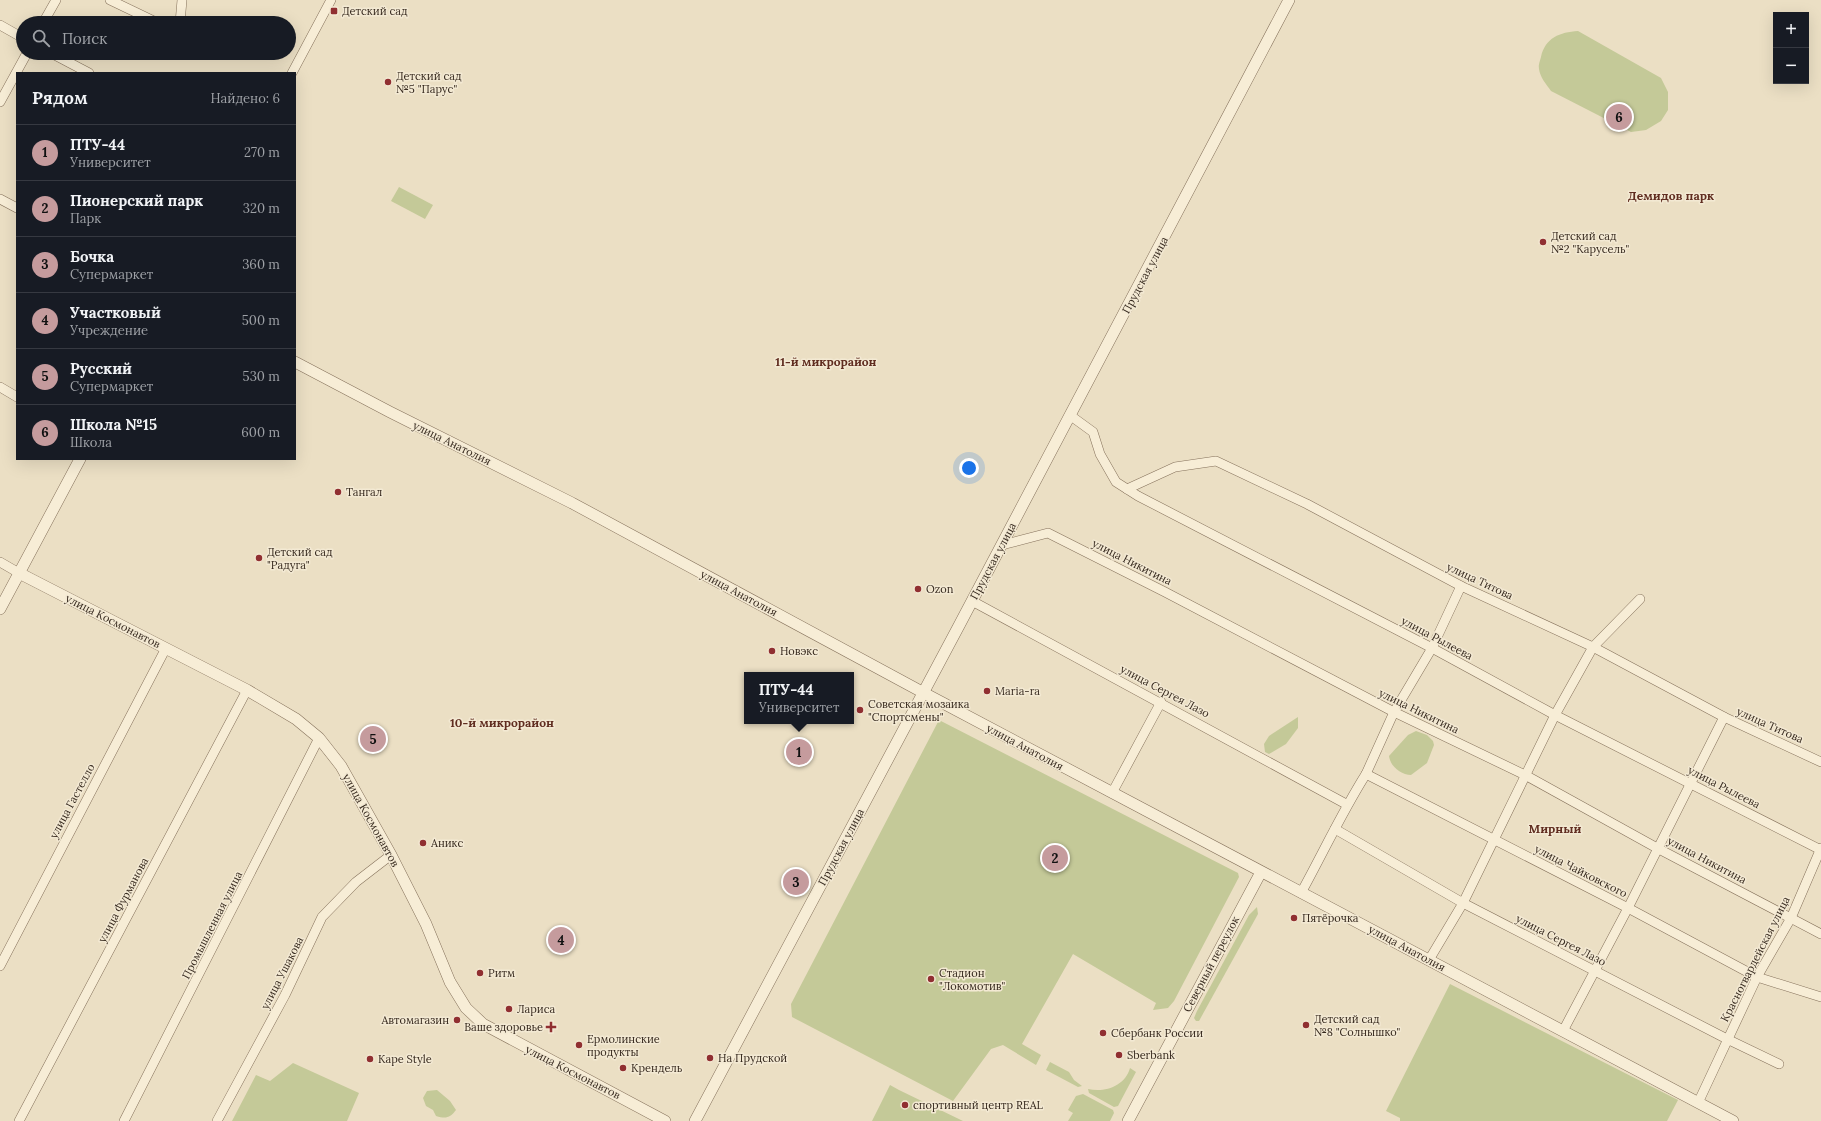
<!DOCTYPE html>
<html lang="ru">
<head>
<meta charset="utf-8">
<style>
  :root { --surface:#171b24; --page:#242831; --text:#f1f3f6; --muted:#9ea1a6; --line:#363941; --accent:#c59b9d }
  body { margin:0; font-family:Lora,serif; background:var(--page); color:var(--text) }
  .controls { position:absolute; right:12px; top:12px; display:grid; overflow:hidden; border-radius:0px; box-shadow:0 4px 16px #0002 }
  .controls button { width:36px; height:36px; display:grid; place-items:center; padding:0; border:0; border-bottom:1px solid var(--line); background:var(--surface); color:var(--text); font:20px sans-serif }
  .you { position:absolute; left:969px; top:468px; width:14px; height:14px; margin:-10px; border:3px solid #fff; border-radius:50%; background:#1a73e8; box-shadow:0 0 0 6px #1a73e833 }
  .badge { display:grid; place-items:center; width:26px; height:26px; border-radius:50%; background:var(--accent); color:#111; font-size:13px; font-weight:700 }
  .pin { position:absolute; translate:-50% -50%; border:2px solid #fff; box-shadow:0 1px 4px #0006 }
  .popup { position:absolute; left:744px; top:672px; width:110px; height:52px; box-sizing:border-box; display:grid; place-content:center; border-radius:0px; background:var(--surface); filter:drop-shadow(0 1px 3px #0005); font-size:13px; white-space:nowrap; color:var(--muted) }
  .popup b { font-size:15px; color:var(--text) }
  .popup::after { content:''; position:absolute; left:50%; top:100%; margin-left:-8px; border:8px solid transparent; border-top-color:var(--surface) }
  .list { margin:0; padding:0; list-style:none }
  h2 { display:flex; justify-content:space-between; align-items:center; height:52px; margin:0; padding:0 16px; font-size:17px }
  h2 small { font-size:13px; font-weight:400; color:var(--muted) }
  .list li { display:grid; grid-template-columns:26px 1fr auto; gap:12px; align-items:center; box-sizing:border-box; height:56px; padding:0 16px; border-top:1px solid var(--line) }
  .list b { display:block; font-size:15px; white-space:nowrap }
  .list p { margin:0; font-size:13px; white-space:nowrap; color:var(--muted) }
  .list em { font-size:13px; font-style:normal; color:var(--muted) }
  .icon { flex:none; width:22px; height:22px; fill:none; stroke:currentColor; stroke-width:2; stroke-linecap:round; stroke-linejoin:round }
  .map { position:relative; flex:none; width:1821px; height:1121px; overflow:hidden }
  .search { position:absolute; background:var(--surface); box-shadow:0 4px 16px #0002; left:16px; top:16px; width:280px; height:44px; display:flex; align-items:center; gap:10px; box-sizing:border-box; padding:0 14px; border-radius:22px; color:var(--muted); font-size:15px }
  .panel { position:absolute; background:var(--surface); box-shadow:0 4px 16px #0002; left:16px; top:72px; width:280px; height:388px; border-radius:0px }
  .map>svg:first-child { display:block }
  .green { fill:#c4c998 }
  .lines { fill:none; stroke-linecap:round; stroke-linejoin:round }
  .minor-casing { stroke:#85715b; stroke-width:10 }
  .tertiary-casing { stroke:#85715b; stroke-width:12 }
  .minor { stroke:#f7edd6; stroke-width:9 }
  .tertiary { stroke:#f7edd6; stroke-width:11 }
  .poi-dot { fill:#902f31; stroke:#f3e9d3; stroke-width:1.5 }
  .labels { text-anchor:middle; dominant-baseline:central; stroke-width:3; stroke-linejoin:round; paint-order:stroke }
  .poi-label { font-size:11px; fill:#36291e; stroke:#f3e9d3; text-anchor:start }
  .street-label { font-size:11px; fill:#36291e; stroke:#f3e9d3 }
  .neighbourhood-label { font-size:12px; font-weight:bold; fill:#602d20; stroke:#f3e9d3 }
</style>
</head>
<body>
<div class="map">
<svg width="1821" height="1121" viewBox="0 0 1821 1121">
  <rect width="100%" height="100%" fill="#ebdfc4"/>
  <g class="green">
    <path d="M1578,31L1661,78L1668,92V110L1661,121L1646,130L1631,132L1551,91C1546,84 1540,77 1539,69C1538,65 1540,61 1541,57C1545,38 1560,32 1578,31Z"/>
    <polygon points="399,187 433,205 425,219 391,201"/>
    <polygon points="1298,717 1298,728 1286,744 1269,754 1265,752 1264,744 1269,736"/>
    <polygon points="939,720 1238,873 1239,877 1174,1001 1168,1008 1153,1010 1156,1003 1073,954 1022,1044 1041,1055 1036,1065 1003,1045 991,1049 953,1101 792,1017 791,1004"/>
    <path d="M1416,731L1427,735L1433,741L1434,745L1427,763L1411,775C1401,775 1390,766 1389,756L1408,735Z"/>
    <polygon points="1257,907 1258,914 1199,1021 1196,1021 1194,1018 1197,1011 1249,915"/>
    <polygon points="1450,984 1678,1100 1667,1121 1400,1121 1400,1118 1386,1111"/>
    <polygon points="1050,1062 1069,1072 1074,1080 1082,1086 1078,1087 1046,1070"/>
    <polygon points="293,1063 359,1093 347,1121 232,1121 256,1075 270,1081"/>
    <path d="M1130,1068L1136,1072L1118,1106L1114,1107L1089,1093L1088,1089C1105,1093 1125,1086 1130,1068Z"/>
    <polygon points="890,1085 899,1090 963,1121 872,1121"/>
    <path d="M437,1090L450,1101L456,1110C450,1118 446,1119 436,1116L433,1110L426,1106L423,1098L427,1091Z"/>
    <polygon points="1083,1094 1113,1110 1114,1113 1110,1121 1068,1121 1073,1113 1068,1110 1076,1096"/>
  </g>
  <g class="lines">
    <defs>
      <g id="minor">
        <polyline points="110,0 158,23"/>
        <polyline points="43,23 56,0"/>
        <polyline points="180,23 182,0"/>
        <polyline points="0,25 23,38"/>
        <polyline points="51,53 89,73"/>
        <polyline points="292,73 331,0"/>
        <polyline points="0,102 27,53"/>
        <polyline points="0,199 17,208"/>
        <polyline points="0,387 17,397"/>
        <polyline points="1071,416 1093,432 1100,454 1116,482 1138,496 1432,648 1555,715 1821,850"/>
        <polyline points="1127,489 1175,467 1216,461 1307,504 1461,586 1593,647 1724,717 1821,762"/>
        <polyline points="1002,545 1048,533 1165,592 1394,712 1525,775 1657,848 1821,934"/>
        <polyline points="0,562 19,573"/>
        <polyline points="972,601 1346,804"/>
        <polyline points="1366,774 1394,712 1432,648 1461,586"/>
        <polyline points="1112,793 1161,702"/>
        <polyline points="1335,829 1463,903 1727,1039 1779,1064"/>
        <path d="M1301,893C1323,853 1342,812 1366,774L1628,908L1757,977L1821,997"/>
        <polyline points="1429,960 1463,903 1555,715 1593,647 1640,599"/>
        <polyline points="0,966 166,648"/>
        <polyline points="1563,1031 1628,908 1724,717"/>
        <polyline points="1698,1103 1757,977 1791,918 1821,848"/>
        <polyline points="19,1121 247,690"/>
        <polyline points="124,1121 319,738"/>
        <polyline points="217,1121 285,995 322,917 356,882 391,855"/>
      </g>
      <g id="tertiary">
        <polyline points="295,362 390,412 572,503 924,693 1733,1121"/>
        <polyline points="19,573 247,690 296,719 319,738 341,766 391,855 426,924 450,982 466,1008 483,1024 665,1121"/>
        <polyline points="0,609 80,459"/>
        <path d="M695,1121C895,748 1092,375 1289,0"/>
        <polyline points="1128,1121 1261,872"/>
      </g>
    </defs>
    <use href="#minor" class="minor-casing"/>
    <use href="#tertiary" class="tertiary-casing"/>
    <use href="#minor" class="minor"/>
    <use href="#tertiary" class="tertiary"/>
  </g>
  <g class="poi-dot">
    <rect x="330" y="7" width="8" height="8" rx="2"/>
    <circle cx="388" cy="82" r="4"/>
    <circle cx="1543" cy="242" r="4"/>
    <circle cx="338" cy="492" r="4"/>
    <circle cx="259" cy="558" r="4"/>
    <circle cx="918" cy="589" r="4"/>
    <circle cx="772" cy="651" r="4"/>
    <circle cx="987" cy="691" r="4"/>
    <circle cx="860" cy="710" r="4"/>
    <circle cx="423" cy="843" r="4"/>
    <circle cx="1294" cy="918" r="4"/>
    <circle cx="480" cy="973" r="4"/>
    <circle cx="931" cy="979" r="4"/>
    <circle cx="509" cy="1009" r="4"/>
    <circle cx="457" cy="1020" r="4"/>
    <circle cx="1306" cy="1025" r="4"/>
    <path d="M549 1021h4v4h4v4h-4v4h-4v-4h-4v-4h4z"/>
    <circle cx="1103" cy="1033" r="4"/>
    <circle cx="579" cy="1045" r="4"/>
    <circle cx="1119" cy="1055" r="4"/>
    <circle cx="710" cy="1058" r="4"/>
    <circle cx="370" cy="1059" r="4"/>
    <circle cx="623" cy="1068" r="4"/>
    <circle cx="905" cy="1105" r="4"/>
  </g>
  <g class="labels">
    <g class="poi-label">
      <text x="342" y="11">Детский сад</text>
      <text x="396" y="76">Детский сад<tspan x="396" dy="13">№5 "Парус"</tspan></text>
      <text x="1551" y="236">Детский сад<tspan x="1551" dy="13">№2 "Карусель"</tspan></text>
      <text x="346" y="492">Тангал</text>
      <text x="267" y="552">Детский сад<tspan x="267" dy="13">"Радуга"</tspan></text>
      <text x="926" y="589">Ozon</text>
      <text x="780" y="651">Новэкс</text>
      <text x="995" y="691">Maria-ra</text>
      <text x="868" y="704">Советская мозаика<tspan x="868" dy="13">"Спортсмены"</tspan></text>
      <text x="431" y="843">Аникс</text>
      <text x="1302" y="918">Пятёрочка</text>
      <text x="488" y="973">Ритм</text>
      <text x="939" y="973">Стадион<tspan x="939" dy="13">"Локомотив"</tspan></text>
      <text x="517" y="1009">Лариса</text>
      <text x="1314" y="1019">Детский сад<tspan x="1314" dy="13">№8 "Солнышко"</tspan></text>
      <text x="449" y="1020" text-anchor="end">Автомагазин</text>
      <text x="543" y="1027" text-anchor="end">Ваше здоровье</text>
      <text x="1111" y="1033">Сбербанк России</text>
      <text x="587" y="1039">Ермолинские<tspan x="587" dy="13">продукты</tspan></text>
      <text x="1127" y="1055">Sberbank</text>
      <text x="718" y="1058">На Прудской</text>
      <text x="378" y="1059">Каре Style</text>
      <text x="631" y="1068">Крендель</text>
      <text x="913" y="1105">спортивный центр REAL</text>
    </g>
    <g class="street-label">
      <text transform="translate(1145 275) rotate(-62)">Прудская улица</text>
      <text transform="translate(452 443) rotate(26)">улица Анатолия</text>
      <text transform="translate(993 561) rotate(-62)">Прудская улица</text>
      <text transform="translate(1132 562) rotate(27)">улица Никитина</text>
      <text transform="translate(1480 581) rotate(25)">улица Титова</text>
      <text transform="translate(739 593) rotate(28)">улица Анатолия</text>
      <text transform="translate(113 621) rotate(27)">улица Космонавтов</text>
      <text transform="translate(1437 638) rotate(28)">улица Рылеева</text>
      <text transform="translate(1165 691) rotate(28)">улица Сергея Лазо</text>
      <text transform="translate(1419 711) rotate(26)">улица Никитина</text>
      <text transform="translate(1770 725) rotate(24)">улица Титова</text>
      <text transform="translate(1025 747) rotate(28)">улица Анатолия</text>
      <text transform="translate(1724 787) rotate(27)">улица Рылеева</text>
      <text transform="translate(72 801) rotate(-62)">улица Гастелло</text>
      <text transform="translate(371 820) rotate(61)">улица Космонавтов</text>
      <text transform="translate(841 847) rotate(-62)">Прудская улица</text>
      <text transform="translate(1707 860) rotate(28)">улица Никитина</text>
      <text transform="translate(1581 871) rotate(27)">улица Чайковского</text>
      <text transform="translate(123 900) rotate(-62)">улица Фурманова</text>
      <text transform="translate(212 925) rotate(-63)">Промышленная улица</text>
      <text transform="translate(1561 940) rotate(27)">улица Сергея Лазо</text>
      <text transform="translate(1407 948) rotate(28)">улица Анатолия</text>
      <text transform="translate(1755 959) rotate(-63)">Красногвардейская улица</text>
      <text transform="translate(1211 964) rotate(-62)">Северный переулок</text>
      <text transform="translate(282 973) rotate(-63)">улица Ушакова</text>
      <text transform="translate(573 1072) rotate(27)">улица Космонавтов</text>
    </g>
    <g class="neighbourhood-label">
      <text x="1671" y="195">Демидов парк</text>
      <text x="826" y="361">11-й микрорайон</text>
      <text x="502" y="722">10-й микрорайон</text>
      <text x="1555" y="828">Мирный</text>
    </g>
  </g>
</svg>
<div class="controls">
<button>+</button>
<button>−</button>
</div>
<div class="you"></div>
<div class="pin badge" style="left:799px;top:752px">1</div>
<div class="popup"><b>ПТУ-44</b>Университет</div>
<div class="pin badge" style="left:1055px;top:858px">2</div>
<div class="pin badge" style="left:796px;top:882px">3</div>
<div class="pin badge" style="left:561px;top:940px">4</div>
<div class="pin badge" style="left:373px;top:739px">5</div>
<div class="pin badge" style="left:1619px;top:117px">6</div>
<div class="search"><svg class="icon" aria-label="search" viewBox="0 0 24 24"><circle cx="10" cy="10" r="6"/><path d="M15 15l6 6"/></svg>Поиск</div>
<section class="panel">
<h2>Рядом<small>Найдено: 6</small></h2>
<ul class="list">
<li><span class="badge">1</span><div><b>ПТУ-44</b><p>Университет</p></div><em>270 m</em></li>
<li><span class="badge">2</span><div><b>Пионерский парк</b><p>Парк</p></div><em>320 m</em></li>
<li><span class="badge">3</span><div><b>Бочка</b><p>Супермаркет</p></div><em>360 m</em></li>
<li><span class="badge">4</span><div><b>Участковый</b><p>Учреждение</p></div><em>500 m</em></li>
<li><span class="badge">5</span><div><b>Русский</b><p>Супермаркет</p></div><em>530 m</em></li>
<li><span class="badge">6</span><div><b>Школа №15</b><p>Школа</p></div><em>600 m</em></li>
</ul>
</section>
</div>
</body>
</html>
